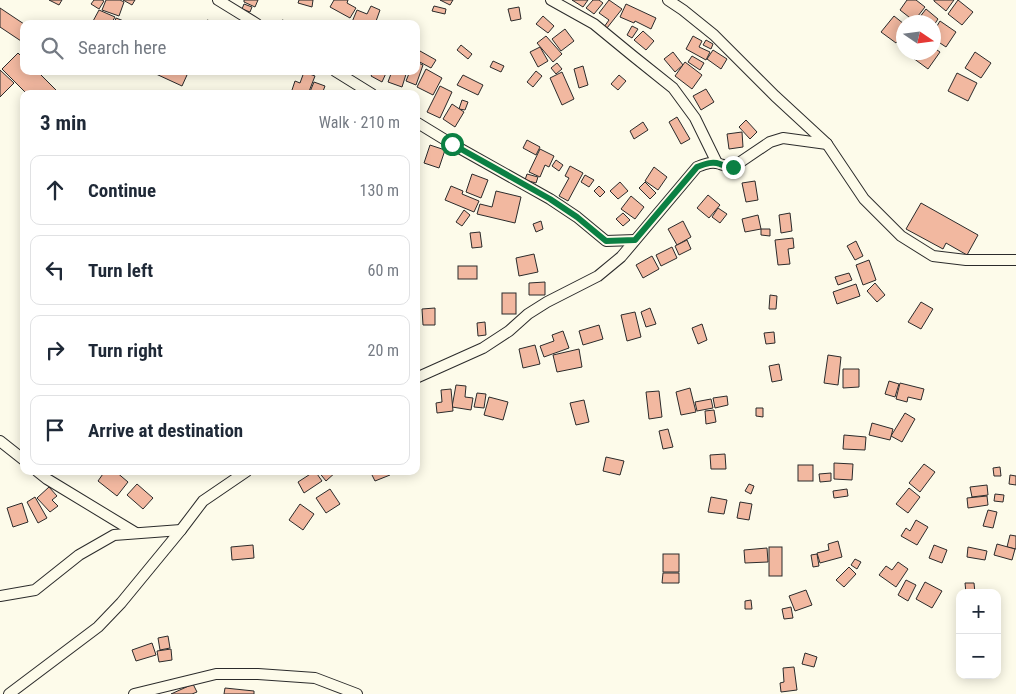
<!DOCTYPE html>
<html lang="en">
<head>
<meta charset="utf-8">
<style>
  :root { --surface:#fff; --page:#f2f2f3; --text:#1f2937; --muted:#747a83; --line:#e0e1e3 }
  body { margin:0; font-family:"Roboto Condensed",sans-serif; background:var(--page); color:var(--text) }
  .controls { position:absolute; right:15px; bottom:15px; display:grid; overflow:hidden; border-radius:10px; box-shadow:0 2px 12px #0003 }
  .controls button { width:45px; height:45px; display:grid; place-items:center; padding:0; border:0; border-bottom:1px solid var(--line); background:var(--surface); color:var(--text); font:25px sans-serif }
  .compass { position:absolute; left:896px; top:15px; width:45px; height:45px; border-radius:50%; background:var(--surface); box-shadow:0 2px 12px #0003; rotate:103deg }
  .stop { position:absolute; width:15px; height:15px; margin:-11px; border:4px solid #0b8043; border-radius:50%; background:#fff }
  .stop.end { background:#0b8043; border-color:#fff; box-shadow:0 1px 5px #0008 }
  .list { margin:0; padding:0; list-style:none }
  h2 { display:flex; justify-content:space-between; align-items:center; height:65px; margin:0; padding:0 20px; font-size:21px }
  h2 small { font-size:16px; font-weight:400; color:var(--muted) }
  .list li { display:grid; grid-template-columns:32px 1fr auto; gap:15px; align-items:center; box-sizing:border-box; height:70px; margin:0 10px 10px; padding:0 10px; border:1px solid var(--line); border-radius:10px }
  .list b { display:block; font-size:19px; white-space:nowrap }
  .list em { font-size:16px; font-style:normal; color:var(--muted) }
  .icon { flex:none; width:28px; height:28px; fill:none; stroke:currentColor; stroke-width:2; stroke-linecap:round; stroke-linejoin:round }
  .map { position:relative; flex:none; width:1016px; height:694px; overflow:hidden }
  .search { position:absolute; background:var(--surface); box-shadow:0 2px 12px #0003; left:20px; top:20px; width:400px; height:55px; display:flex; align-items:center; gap:12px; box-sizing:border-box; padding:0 18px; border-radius:10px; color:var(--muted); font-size:19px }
  .panel { position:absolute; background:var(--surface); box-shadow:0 2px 12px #0003; left:20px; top:90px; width:400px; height:385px; border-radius:10px }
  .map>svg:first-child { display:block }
  .building { fill:#f2b8a0; stroke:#2b2b2b }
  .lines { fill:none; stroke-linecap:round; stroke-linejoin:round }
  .street-casing { stroke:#2b2b2b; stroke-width:12 }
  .street { stroke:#fdfbea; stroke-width:10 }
  .route { stroke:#0b8043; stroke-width:6 }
</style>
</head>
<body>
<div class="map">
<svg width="1016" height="694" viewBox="0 0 1016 694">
  <rect width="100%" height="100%" fill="#fdfbea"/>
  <g class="building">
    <polygon points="49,0 62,0 59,5"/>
    <polygon points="94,0 102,0 104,1 99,9 91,4"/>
    <polygon points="106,0 120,0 124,2 119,16 102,10"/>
    <polygon points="123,0 135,0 132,5"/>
    <polygon points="244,0 258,0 255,7 244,2"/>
    <polygon points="299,0 313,0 312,7 298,3"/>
    <polygon points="334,0 348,0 347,3 356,8 350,18 330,7"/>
    <polygon points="440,0 453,0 450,5"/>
    <polygon points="572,0 588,0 583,7"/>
    <polygon points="593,0 599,0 603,3 594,14 586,8"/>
    <polygon points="609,0 622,9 607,28 604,27 609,20 599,13"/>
    <polygon points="907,0 916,0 925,7 914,21 900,10"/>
    <polygon points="934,0 954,0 946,11 934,1"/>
    <polygon points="958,0 973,12 962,25 948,14"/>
    <polygon points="244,4 252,7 250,12 242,9"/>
    <polygon points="626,4 656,18 651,29 635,21 634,23 620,17"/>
    <polygon points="371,6 380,10 375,24 357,24 352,22 357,10 367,14"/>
    <polygon points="434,6 446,9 445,14 432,11"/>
    <polygon points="519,7 521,19 511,21 508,9"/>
    <polygon points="0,8 24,24 24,43 0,27"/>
    <polygon points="926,9 938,19 934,25 934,22 916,22"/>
    <polygon points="99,10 115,17 111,24 92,23"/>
    <polygon points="543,16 554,26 548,33 536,24"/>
    <polygon points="894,16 904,24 904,33 896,43 881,32"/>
    <polygon points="116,18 129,23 128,24 114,24"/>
    <polygon points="207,20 221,24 206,24"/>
    <polygon points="282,20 293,23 293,24 280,24"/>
    <polygon points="940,21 956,32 946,47 934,39 934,31"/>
    <polygon points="632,26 638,29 632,38 627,35"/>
    <polygon points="565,29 574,41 561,51 552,39"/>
    <polygon points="643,31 654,41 646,50 634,40"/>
    <polygon points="546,36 562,54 553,62 537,43"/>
    <polygon points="693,36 702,41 699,47 710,52 706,60 686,49"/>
    <polygon points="706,40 713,44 711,49 703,45"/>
    <polygon points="461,45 472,54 468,59 457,50"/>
    <polygon points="540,47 548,61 538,67 530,52"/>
    <polygon points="934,48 940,52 928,69 913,58 917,52 934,52"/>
    <polygon points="713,50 727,59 721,69 707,59"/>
    <polygon points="420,51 436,60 431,68 416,60"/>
    <polygon points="673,52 683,65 675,72 664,59"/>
    <polygon points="975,52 991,63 981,78 965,68"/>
    <polygon points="18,53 24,59 24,71 37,71 60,94 27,94 2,69"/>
    <polygon points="692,56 704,63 700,70 688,62"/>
    <polygon points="493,61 504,66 501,72 490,67"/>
    <polygon points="416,62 423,65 416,85 406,81 410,71 416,71"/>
    <polygon points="685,62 702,75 692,89 675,76"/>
    <polygon points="557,63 562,69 556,74 551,68"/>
    <polygon points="583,66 588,85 579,88 574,69"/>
    <polygon points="426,69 442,78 433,95 417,87"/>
    <polygon points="0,70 14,83 0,97"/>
    <polygon points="157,71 179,71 187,75 182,86 156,74"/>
    <polygon points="374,71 387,71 382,82 371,76"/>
    <polygon points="392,71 407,71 402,87 388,82"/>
    <polygon points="536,71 542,76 533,87 527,82"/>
    <polygon points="304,72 315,76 308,94 291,93 295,81 300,83"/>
    <polygon points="562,72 574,99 562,105 550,78"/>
    <polygon points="957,73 977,83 968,101 948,91"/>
    <polygon points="463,75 483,85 478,95 457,85"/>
    <polygon points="619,75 626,81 618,90 611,84"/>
    <polygon points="314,82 325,86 322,94 309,94"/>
    <polygon points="440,86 452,92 440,118 427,112"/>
    <polygon points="706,89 714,102 701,110 693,96"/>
    <polygon points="462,100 468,102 465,110 459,109"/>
    <polygon points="452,104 464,112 455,127 443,119"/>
    <polygon points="677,117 690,139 681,144 669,122"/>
    <polygon points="746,120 757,132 750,139 739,127"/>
    <polygon points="643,122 648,130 634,139 630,131"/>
    <polygon points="742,132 743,147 729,149 727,134"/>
    <polygon points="527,140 540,147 536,155 523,148"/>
    <polygon points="430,145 445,150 439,168 424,163"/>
    <polygon points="540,149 554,156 549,167 545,165 540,177 529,172"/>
    <polygon points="556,160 563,165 559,171 552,166"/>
    <polygon points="570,166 583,173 568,201 559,196 569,178 565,176"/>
    <polygon points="654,167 667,177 658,190 645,181"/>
    <polygon points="472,174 488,180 481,198 466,192"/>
    <polygon points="527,174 538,177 536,183 525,180"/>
    <polygon points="585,175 594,180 589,187 581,182"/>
    <polygon points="755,181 758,200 746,202 742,183"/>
    <polygon points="620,182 628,191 618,199 610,191"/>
    <polygon points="645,182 656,193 650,199 639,188"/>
    <polygon points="451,186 463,191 462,194 479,201 474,212 445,200"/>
    <polygon points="599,186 605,192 600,197 594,191"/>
    <polygon points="496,191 521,197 515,223 477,214 480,204 492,207"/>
    <polygon points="708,195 720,205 709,218 697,208"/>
    <polygon points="631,196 644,207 635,219 621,209"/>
    <polygon points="921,203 978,235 967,255 946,243 943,249 906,229"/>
    <polygon points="718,208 727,214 720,223 712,217"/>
    <polygon points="464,210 470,215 462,226 456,222"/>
    <polygon points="623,213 630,220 623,226 616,219"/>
    <polygon points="790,213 792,231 781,233 779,215"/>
    <polygon points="758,215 761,229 745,232 742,219"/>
    <polygon points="541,221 543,229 536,232 533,224"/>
    <polygon points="683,221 691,237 677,245 668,229"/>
    <polygon points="761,229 770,229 770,236 761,235"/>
    <polygon points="480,232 482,247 472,248 470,233"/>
    <polygon points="793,238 794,248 788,249 790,264 778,265 775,240"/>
    <polygon points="687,240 691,249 679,255 675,246"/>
    <polygon points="856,241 863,256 855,260 847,246"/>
    <polygon points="672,247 677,258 661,266 656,255"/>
    <polygon points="534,254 538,272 519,276 516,258"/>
    <polygon points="652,256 659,269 643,278 636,265"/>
    <polygon points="869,260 876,280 863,285 856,265"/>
    <rect x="458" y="266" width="19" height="13"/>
    <polygon points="849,273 852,280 838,285 835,277"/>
    <polygon points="545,282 545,295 529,295 529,283"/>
    <polygon points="875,283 885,295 877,302 867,291"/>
    <polygon points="856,284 860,296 837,304 833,292"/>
    <rect x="502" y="293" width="14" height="21"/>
    <polygon points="770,295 777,296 776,309 769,309"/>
    <polygon points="921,302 933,309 921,329 908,322"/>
    <polygon points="435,308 435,325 423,325 422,309"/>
    <polygon points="650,308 656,324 646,327 641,312"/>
    <polygon points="635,312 641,337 627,341 621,315"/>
    <polygon points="485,322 486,335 478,336 477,323"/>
    <polygon points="702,324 707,340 698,344 692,328"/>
    <polygon points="599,325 603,339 583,345 579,331"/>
    <polygon points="563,331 569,348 544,357 540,346 554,341 552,335"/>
    <polygon points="774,332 775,343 766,344 764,333"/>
    <polygon points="535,345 540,364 523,368 519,349"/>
    <polygon points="579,349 582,367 557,372 553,355"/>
    <polygon points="828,355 841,357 838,385 824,383"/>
    <polygon points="779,364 782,380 772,382 769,366"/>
    <polygon points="843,369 859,369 859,387 843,388"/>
    <polygon points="889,381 899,384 895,397 885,394"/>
    <polygon points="900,383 924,389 921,400 908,397 907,402 896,399"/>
    <polygon points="456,385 466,386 465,397 473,398 471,410 452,407"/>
    <polygon points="690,388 696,412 681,415 676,392"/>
    <polygon points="451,389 453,411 437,413 436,403 442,402 441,390"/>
    <polygon points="659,391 662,417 649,419 646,392"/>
    <polygon points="477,393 486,394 484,408 474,407"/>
    <polygon points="727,396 728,405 715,408 713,398"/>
    <polygon points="489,397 508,402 503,420 484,415"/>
    <polygon points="711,399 713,408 697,411 695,402"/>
    <polygon points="584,400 589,422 576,425 570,403"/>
    <polygon points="756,408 763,408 763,417 756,416"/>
    <polygon points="714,410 716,422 706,424 705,411"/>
    <polygon points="905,413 915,419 902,442 891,436"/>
    <polygon points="872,423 893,429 890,440 869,435"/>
    <polygon points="668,429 673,447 663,449 659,431"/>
    <polygon points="844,435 866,437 865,450 843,449"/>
    <polygon points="725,454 726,469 711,469 710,455"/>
    <polygon points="606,457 624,461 620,475 603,471"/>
    <polygon points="834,463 853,464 852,480 834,479"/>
    <polygon points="924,464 935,472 920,492 909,483"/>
    <rect x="798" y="465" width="15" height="16"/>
    <polygon points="1000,467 1001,476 994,476 993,468"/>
    <polygon points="105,471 115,471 128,482 117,496 98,481"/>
    <polygon points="315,471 322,481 304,493 298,482"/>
    <polygon points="318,471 337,471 326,481"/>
    <polygon points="375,471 389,471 390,475 375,481 371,473"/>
    <polygon points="831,473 831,481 820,482 819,474"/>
    <polygon points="1010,475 1016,476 1016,485 1009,484"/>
    <polygon points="137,484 153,498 143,509 127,495"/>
    <polygon points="749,484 754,486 751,494 745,491"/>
    <polygon points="987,485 988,495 972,497 970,487"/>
    <polygon points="49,487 57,496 52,500 58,506 50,512 37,498"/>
    <polygon points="909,488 920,497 908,513 896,504"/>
    <polygon points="330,489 340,504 326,513 316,498"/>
    <polygon points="847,489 848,496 834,498 833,491"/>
    <polygon points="995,494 1004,495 1003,502 994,501"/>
    <polygon points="987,496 988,505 968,508 967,498"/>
    <polygon points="35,497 47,518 38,523 27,502"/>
    <polygon points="711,497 727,500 724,514 708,512"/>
    <polygon points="740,502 752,504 749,520 737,518"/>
    <polygon points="22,503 28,522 13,527 7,508"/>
    <polygon points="300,504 314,514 303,530 289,520"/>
    <polygon points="988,510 997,512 993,528 983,526"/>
    <polygon points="916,520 928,527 917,545 901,536 906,528 910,531"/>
    <polygon points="1010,535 1016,536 1016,549 1007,547"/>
    <polygon points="838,541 842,557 820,563 817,553 829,550 828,544"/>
    <polygon points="997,544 1015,549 1012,560 994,555"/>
    <polygon points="253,545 254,558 232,560 231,547"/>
    <polygon points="934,545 947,550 942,563 929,558"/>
    <rect x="769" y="547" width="13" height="29"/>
    <polygon points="968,547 987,551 985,560 967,557"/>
    <polygon points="767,548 768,562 745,563 744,550"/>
    <rect x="663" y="554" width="16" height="18"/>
    <polygon points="817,554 819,566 813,567 811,555"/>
    <polygon points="855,559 861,562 857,569 851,565"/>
    <polygon points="898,562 908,569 896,587 879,575 886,566 892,570"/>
    <polygon points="849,567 856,574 844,587 836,580"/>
    <polygon points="663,573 679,573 679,583 662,583"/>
    <polygon points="906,580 916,585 908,601 898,595"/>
    <polygon points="925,582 942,591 932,608 916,599"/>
    <polygon points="965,583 974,583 975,593 966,593"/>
    <polygon points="806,590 812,605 795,611 789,596"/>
    <polygon points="751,600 752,609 745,609 745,601"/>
    <polygon points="791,607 793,618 784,619 782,609"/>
    <polygon points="168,636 170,648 160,650 158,638"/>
    <polygon points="152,643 156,655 136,661 132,650"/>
    <polygon points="171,649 172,660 159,662 157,651"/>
    <polygon points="805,653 817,657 814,667 802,664"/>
    <polygon points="794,667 797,690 781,692 780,683 784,682 783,668"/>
    <polygon points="193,684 197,692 192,694 171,694"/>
    <polygon points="225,688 254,691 254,694 224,694"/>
  </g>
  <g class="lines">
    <defs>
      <g id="street">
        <polyline points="218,0 257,24"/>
        <polyline points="551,0 594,24 633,56 673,88 695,118 717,163"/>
        <polyline points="668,0 683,10 714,35 775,96 827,144 864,199 901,236 933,256 966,260 1016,260"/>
        <polyline points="335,71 372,94"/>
        <polyline points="416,122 452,144 550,199 577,217 606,241 635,240"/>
        <path d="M416,378L483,348L509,331L528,314L547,302L598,276L621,257L697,167C705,164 712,161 720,164C725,166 727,167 733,167L770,142L783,138L827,144"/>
        <polyline points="0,441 24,460"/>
        <polyline points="37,471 47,479 136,533"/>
        <polyline points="0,596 35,590 79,555 114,535 181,530"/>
        <polyline points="9,694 98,627 121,603 181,530 203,501 247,471"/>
        <polyline points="134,694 216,674 258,674 315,678 357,694"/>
      </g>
    </defs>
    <use href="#street" class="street-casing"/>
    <use href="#street" class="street"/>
  </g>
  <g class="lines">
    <path class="route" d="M452,144L550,199L577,217L606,241L635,240L697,167C705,164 712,161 720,164C725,166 727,167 733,167"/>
  </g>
</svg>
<div class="controls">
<button>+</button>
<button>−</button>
</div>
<svg class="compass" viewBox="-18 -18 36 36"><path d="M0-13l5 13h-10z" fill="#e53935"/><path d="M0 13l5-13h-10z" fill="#747a83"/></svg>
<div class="stop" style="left:452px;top:144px"></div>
<div class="stop end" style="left:733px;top:167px"></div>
<div class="search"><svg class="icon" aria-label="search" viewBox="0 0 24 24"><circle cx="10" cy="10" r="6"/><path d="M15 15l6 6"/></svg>Search here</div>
<section class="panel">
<h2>3 min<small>Walk · 210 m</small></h2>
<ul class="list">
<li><svg class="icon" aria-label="ahead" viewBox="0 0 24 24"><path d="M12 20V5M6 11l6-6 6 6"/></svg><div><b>Continue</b></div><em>130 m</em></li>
<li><svg class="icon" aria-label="left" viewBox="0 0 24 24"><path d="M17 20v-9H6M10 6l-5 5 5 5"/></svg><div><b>Turn left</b></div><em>60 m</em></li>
<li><svg class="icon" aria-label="right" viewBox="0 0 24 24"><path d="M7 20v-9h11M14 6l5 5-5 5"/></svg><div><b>Turn right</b></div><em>20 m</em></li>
<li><svg class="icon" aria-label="arrive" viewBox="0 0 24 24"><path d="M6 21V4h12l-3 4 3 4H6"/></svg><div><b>Arrive at destination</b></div></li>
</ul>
</section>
</div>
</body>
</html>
